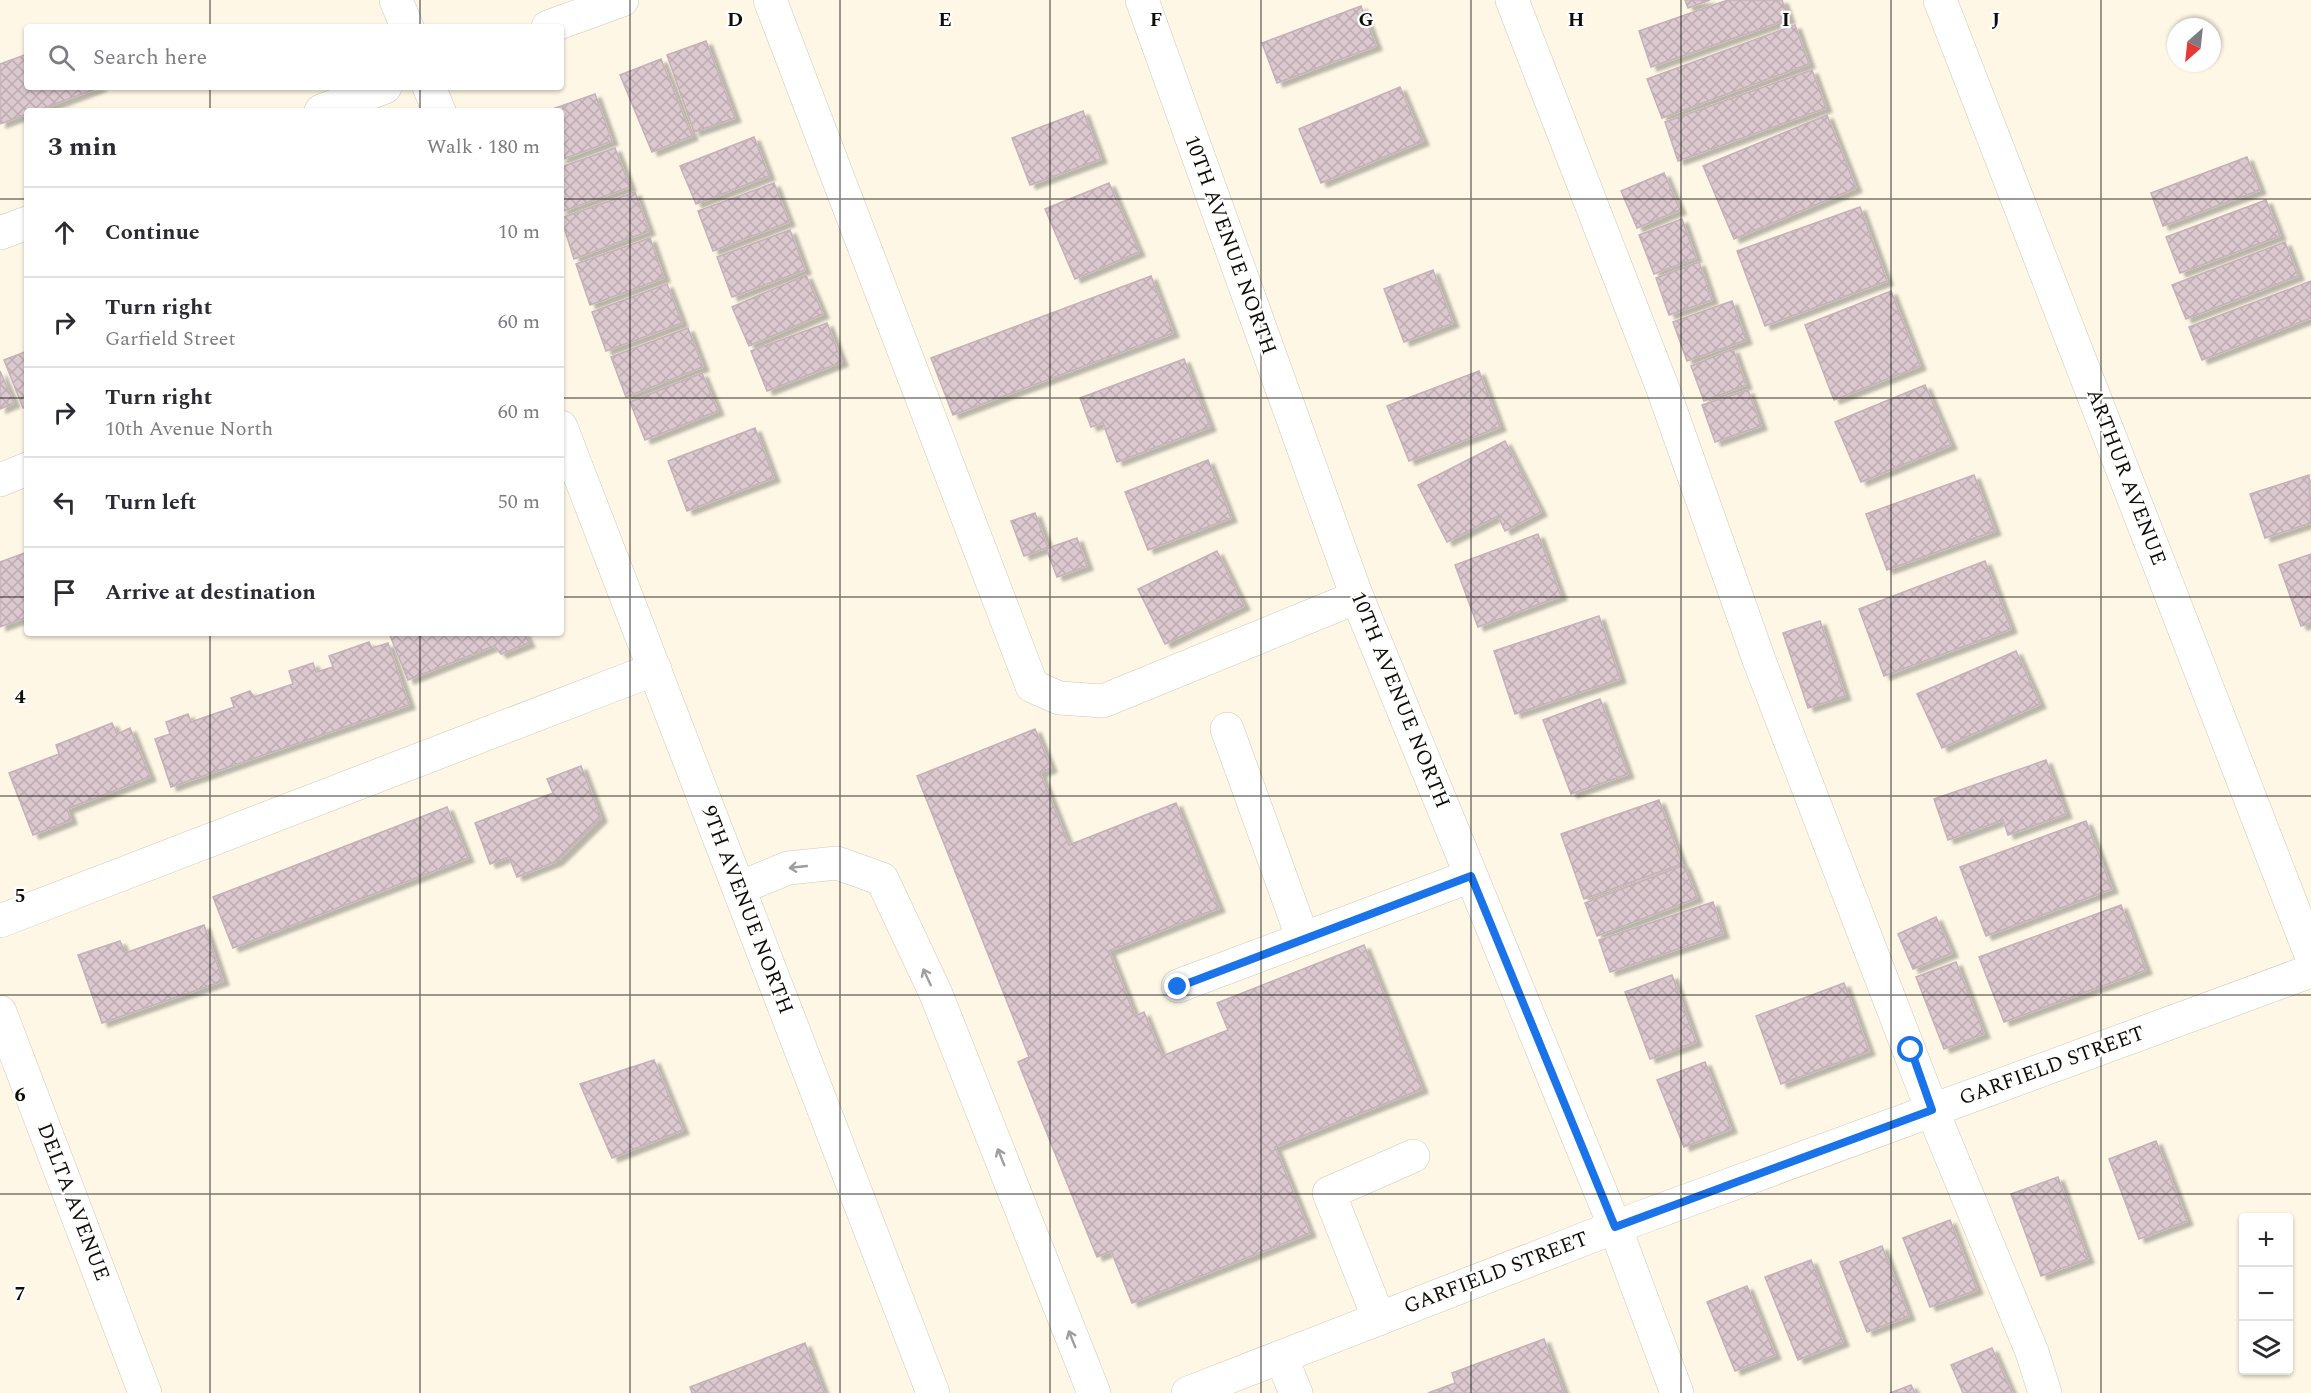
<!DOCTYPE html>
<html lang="en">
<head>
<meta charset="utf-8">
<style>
  :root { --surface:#fff; --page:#f2f2f3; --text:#2b2b33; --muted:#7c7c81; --line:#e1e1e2 }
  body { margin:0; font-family:Spectral,serif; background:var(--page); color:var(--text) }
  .controls { position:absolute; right:18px; bottom:18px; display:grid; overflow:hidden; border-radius:6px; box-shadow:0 2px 4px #0004 }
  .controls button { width:54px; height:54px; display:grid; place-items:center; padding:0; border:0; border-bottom:2px solid var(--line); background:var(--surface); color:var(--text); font:30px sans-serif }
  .compass { position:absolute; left:2167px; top:18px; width:54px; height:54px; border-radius:50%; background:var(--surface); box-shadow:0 2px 4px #0004; rotate:207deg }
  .stop { position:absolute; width:18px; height:18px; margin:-14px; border:4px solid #1a73e8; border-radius:50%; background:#fff }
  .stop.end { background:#1a73e8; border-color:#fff; box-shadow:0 2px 6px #0008 }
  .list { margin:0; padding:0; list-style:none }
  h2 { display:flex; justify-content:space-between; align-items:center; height:78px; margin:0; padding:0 24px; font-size:26px }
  h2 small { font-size:20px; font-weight:400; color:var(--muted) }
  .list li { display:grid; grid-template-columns:39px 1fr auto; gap:18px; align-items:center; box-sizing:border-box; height:90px; padding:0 24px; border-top:2px solid var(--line) }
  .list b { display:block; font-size:22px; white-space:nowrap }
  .list p { margin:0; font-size:20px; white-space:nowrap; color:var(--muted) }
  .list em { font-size:20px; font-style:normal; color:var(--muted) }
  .icon { flex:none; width:33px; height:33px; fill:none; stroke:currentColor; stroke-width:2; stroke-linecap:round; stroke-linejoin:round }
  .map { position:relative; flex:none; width:2311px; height:1393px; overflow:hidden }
  .search { position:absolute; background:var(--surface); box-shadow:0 2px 4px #0004; left:24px; top:24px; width:540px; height:66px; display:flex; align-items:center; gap:15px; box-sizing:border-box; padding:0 21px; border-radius:6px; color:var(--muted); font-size:22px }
  .panel { position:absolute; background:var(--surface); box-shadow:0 2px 4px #0004; left:24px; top:108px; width:540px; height:528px; border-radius:6px }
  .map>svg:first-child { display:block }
  .building { fill:url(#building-cross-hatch); stroke:#c5b1b8; stroke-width:1.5; filter:url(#shadow) }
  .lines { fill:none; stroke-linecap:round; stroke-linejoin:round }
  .minor-casing { stroke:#cfc8b7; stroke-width:34 }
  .minor { stroke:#fff; stroke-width:33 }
  .oneway { stroke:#9f9e9c }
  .route { stroke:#1a73e8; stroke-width:8 }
  .grid { fill:none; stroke:#0f0d07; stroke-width:1.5; stroke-opacity:0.55 }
  .labels { text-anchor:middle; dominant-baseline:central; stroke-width:4.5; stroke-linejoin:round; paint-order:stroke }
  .street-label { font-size:21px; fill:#0f0d07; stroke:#fff }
  .grid-label { font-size:20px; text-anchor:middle; font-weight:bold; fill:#0f0d07; stroke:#fff; stroke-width:4.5; stroke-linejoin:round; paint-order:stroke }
</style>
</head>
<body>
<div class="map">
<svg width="2311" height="1393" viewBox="0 0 2311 1393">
  <defs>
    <pattern id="building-cross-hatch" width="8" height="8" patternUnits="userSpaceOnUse" patternTransform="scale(1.5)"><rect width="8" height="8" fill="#dcc8cf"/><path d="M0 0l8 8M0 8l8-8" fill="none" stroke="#bcabb0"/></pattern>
    <filter id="shadow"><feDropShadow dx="6" dy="4" stdDeviation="1.5" flood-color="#0004"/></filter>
  </defs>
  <rect width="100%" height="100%" fill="#fef7e6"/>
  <g class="building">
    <polygon points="1685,0 1710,0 1688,8"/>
    <polygon points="1728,0 1782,0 1789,19 1651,67 1639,31"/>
    <polygon points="1361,6 1376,46 1277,83 1262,43"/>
    <polygon points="1795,25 1809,64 1662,118 1647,79"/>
    <polygon points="706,41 735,118 694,132 667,55"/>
    <polygon points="27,54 27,87 101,87 36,111 27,111 27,114 0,124 0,64"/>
    <polygon points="661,59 692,136 652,152 620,75"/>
    <polygon points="1812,70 1826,108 1678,161 1665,122"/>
    <polygon points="1400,87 1423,141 1321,183 1299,129"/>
    <polygon points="595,94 612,141 561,160 561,111 547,111"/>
    <polygon points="1083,111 1101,159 1030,185 1012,138"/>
    <polygon points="1827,115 1856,188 1734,239 1703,166"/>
    <polygon points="754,137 769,176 696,204 680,166"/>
    <polygon points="615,148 630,187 561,212 561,167"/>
    <polygon points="2247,157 2260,190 2163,226 2151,193"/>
    <polygon points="1664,173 1680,210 1637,228 1621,191"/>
    <polygon points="774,183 789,222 713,251 698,211"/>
    <polygon points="1109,183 1139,252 1075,279 1045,209"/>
    <polygon points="635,192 649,231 574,259 561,218"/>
    <polygon points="2266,200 2280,236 2180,273 2166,237"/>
    <polygon points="1860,207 1887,281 1765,326 1737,251"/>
    <polygon points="1682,219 1696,258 1654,274 1639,235"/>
    <polygon points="790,230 805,270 732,297 717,257"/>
    <polygon points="650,238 664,278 590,305 576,264"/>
    <polygon points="2285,242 2298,276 2186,319 2172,285"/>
    <polygon points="1699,262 1712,300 1669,315 1656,278"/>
    <polygon points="1433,270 1453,323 1404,342 1384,289"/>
    <polygon points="806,275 823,314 749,346 732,307"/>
    <polygon points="1151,276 1173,333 953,415 931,358"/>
    <polygon points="2311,281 2311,318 2202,360 2189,327"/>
    <polygon points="667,284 682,323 606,351 592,312"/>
    <polygon points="1891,291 1920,366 1834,400 1805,325"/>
    <polygon points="1732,301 1746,340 1687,361 1673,322"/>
    <polygon points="827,323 842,362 767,391 751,351"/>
    <polygon points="688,328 703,367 626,397 611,357"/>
    <polygon points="1733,349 1746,385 1704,401 1691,366"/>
    <polygon points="27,351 27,406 23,408 4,360"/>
    <polygon points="1184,359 1210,427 1117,462 1103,423 1091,427 1080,398"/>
    <polygon points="0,371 14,403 0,409"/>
    <polygon points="1479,371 1500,427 1409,461 1387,406"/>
    <polygon points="702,373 718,411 645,440 630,402"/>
    <polygon points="1925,385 1951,445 1861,482 1835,422"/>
    <polygon points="1748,390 1761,426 1715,442 1702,405"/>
    <polygon points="755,428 774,478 687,511 668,461"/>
    <polygon points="1505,441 1541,512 1505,531 1498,516 1447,542 1418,485"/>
    <polygon points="1208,460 1231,518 1148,550 1125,492"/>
    <polygon points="1974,475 1995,531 1887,570 1866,514"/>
    <polygon points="2309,475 2311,523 2265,538 2250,494"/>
    <polygon points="1035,513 1048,548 1077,538 1087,566 1057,577 1046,548 1024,556 1011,521"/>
    <polygon points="1538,534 1561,596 1478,627 1455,565"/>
    <polygon points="1217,551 1244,606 1165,644 1138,589"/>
    <polygon points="27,552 27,617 0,627 0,562"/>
    <polygon points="2311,554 2311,623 2301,626 2279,565"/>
    <polygon points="1985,561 2011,629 1884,676 1859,609"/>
    <polygon points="1599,616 1620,679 1515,714 1494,651"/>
    <polygon points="1820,621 1845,696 1808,708 1783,633"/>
    <polygon points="389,633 524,633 529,643 501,654 494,646 408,680"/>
    <polygon points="369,642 372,648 388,643 409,705 171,787 155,739 170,734 166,722 188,714 191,722 234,707 231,698 250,691 254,697 293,684 289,671 313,663 316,672 333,667 329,656"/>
    <polygon points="2016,651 2040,704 1942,748 1917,694"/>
    <polygon points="1600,699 1628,774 1571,794 1543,720"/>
    <polygon points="112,723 117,734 130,728 150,777 67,809 71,820 33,835 9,773 59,754 56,745"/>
    <polygon points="1035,729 1051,768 1040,773 1069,845 1176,803 1219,908 1109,951 1135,1016 1144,1012 1162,1056 1228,1030 1217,1003 1364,945 1422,1089 1275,1147 1310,1233 1132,1303 1111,1251 1097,1257 1018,1062 1029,1057 917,776"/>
    <polygon points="2046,760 2066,814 2008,835 2003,820 1948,840 1934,799"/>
    <polygon points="581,766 601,818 557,861 517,877 509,857 490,864 475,823 553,793 547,779"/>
    <polygon points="1659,800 1682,864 1584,899 1561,834"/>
    <polygon points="447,807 468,858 233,948 213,897"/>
    <polygon points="2086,821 2112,889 1986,936 1960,867"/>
    <polygon points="1684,865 1697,898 1597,936 1585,903"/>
    <polygon points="1713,902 1723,934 1610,972 1599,940"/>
    <polygon points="2121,905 2146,970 2004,1022 1979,957"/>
    <polygon points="1936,917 1952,953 1913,969 1898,934"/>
    <polygon points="204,925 223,981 102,1023 78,955 120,941 125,953"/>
    <polygon points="1956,962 1984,1034 1944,1049 1916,977"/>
    <polygon points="1672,975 1696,1042 1650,1059 1625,992"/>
    <polygon points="1844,983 1869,1051 1781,1084 1756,1016"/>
    <polygon points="654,1060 683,1130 612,1158 580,1084"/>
    <polygon points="1705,1062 1731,1129 1684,1147 1657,1080"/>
    <polygon points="2156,1141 2187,1221 2139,1239 2109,1159"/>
    <polygon points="2058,1177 2088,1259 2041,1276 2011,1194"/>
    <polygon points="1950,1220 1977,1290 1930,1307 1903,1238"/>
    <polygon points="1882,1246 1909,1316 1867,1332 1840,1262"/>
    <polygon points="1811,1260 1843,1342 1798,1360 1765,1277"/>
    <polygon points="1747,1286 1775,1355 1735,1371 1707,1302"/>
    <polygon points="1544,1339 1564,1393 1428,1393 1455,1383 1452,1373"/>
    <polygon points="805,1343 824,1393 692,1393 690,1387"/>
    <polygon points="1992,1348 2012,1393 1963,1393 1951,1365"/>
    <polygon points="1911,1385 1915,1393 1890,1393"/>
  </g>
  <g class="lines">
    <defs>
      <g id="minor">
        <polyline points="396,0 407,27"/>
        <polyline points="770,0 1032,686 1059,698 1103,701 1357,597"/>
        <polyline points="1142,0 1357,597 1615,1227 1677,1393"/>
        <polyline points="1512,0 1663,389 1759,660 1932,1110 2032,1352 2045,1393"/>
        <polyline points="1940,0 2311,955"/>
        <polyline points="548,27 622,0"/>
        <polyline points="429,87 439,111"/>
        <polyline points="321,111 385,87"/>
        <polyline points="0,233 27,223"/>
        <polyline points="561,427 933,1393"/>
        <polyline points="0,480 27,469"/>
        <polyline points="1227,729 1303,939"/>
        <polyline points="739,888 788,868 837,863 882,879 936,994 1094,1393"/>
        <polyline points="0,921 655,669"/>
        <polyline points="1178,986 1471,876"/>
        <polyline points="0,1012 145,1393"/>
        <polyline points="1379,1319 1329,1193 1413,1156"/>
        <polyline points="1281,1357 1296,1393"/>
        <polyline points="1188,1393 1615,1227 2311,971"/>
      </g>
    </defs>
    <use href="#minor" class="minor-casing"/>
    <use href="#minor" class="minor"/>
  </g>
  <defs><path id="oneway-shaft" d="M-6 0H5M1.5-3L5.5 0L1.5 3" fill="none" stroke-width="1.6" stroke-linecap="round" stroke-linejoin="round" transform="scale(1.5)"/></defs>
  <g class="oneway">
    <use href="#oneway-shaft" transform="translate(798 867) rotate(174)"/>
    <use href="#oneway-shaft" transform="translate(927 977) rotate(-115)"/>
    <use href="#oneway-shaft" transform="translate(1001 1157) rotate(-112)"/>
    <use href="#oneway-shaft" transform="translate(1072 1339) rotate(-112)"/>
  </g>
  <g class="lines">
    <polyline class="route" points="1178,987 1471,876 1615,1227 1932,1110 1911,1050"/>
  </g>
  <path class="grid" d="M210,0V27M420,0V27M630,0V1393M840,0V1393M1050,0V1393M1261,0V1393M1471,0V1393M1681,0V1393M1891,0V1393M2101,0V1393M210,87V111M420,87V111M0,199H27M561,199H2311M0,398H27M561,398H2311M0,597H27M561,597H2311M210,633V1393M420,633V1393M0,796H2311M0,995H2311M0,1194H2311"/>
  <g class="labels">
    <g class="street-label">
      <text transform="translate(1230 245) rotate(70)">10TH AVENUE NORTH</text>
      <text transform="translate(2126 477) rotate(69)">ARTHUR AVENUE</text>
      <text transform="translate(1400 700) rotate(68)">10TH AVENUE NORTH</text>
      <text transform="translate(747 910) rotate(69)">9TH AVENUE NORTH</text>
      <text transform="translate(2052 1066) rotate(-20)">GARFIELD STREET</text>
      <text transform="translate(73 1202) rotate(69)">DELTA AVENUE</text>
      <text transform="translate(1496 1273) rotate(-21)">GARFIELD STREET</text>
    </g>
  </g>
  <g class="grid-label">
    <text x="735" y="26">D</text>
    <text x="945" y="26">E</text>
    <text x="1156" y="26">F</text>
    <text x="1366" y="26">G</text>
    <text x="1576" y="26">H</text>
    <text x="1786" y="26">I</text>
    <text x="1996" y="26">J</text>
    <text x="20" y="703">4</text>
    <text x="20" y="902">5</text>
    <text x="20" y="1101">6</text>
    <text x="20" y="1300">7</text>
  </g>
</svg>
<div class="controls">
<button>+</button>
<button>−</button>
<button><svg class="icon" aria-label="layers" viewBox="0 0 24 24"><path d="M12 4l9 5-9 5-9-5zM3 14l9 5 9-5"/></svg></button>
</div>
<svg class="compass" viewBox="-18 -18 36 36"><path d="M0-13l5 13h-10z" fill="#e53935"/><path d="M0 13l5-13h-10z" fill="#7c7c81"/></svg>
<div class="stop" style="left:1911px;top:1050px"></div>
<div class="stop end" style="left:1178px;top:987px"></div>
<div class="search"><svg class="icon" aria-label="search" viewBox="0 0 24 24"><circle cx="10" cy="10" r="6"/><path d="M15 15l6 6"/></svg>Search here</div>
<section class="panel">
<h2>3 min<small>Walk · 180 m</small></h2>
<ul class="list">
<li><svg class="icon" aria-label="ahead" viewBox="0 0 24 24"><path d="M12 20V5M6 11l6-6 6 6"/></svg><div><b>Continue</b></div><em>10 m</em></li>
<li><svg class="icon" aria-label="right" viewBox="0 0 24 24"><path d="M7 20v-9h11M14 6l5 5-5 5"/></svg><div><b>Turn right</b><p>Garfield Street</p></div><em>60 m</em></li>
<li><svg class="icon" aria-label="right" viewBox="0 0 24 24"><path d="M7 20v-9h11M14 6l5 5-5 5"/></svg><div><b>Turn right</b><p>10th Avenue North</p></div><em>60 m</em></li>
<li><svg class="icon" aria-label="left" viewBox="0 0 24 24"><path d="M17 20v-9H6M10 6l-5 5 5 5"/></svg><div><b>Turn left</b></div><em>50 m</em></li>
<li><svg class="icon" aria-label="arrive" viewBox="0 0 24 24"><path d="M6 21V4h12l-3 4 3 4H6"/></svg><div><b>Arrive at destination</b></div></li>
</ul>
</section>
</div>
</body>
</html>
